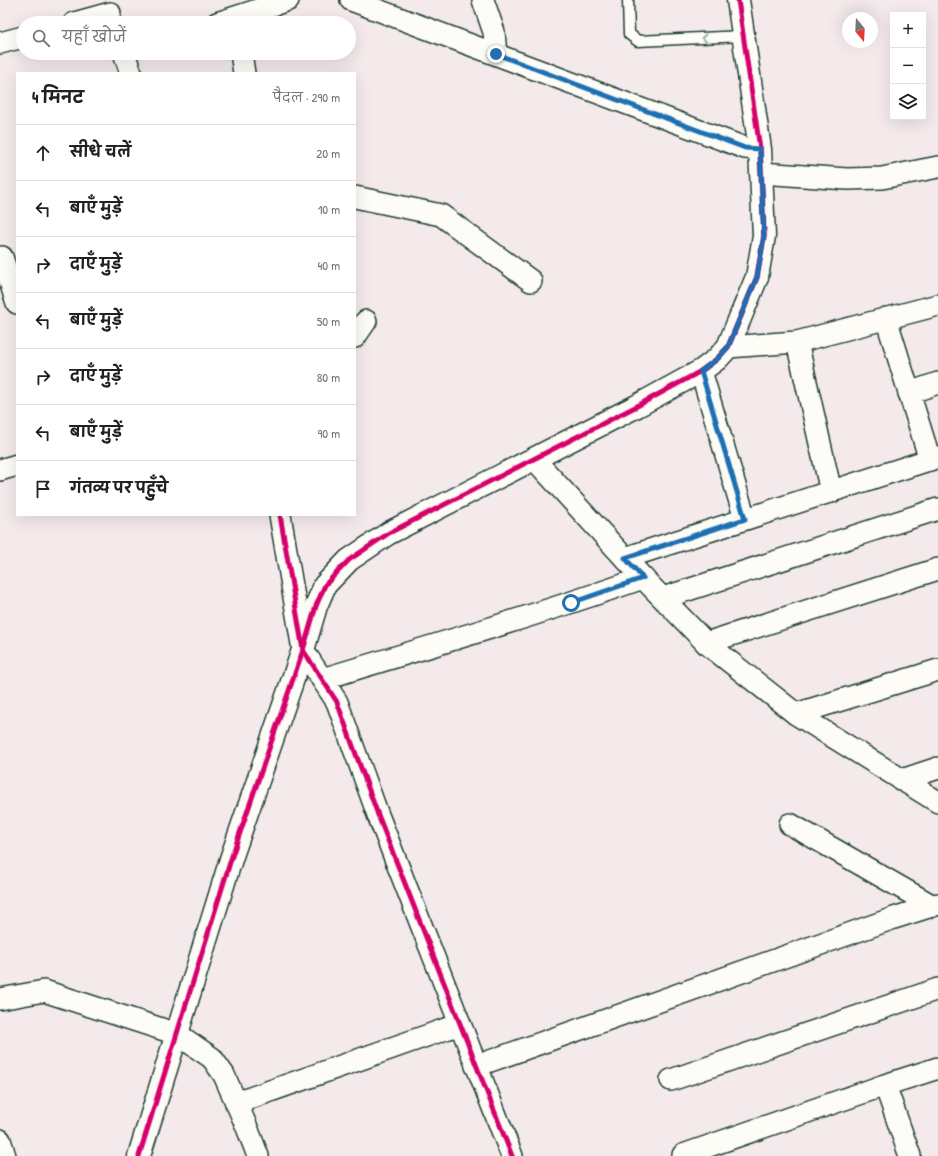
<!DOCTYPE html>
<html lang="hi">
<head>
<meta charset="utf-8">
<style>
  :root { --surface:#fff; --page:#f2f2f2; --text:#202124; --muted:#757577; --line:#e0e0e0 }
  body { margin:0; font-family:"Patrick Hand","Playpen Sans Deva",sans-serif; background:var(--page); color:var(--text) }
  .controls { position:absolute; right:12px; top:12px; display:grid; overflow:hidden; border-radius:0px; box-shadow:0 4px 16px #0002 }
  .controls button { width:36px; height:36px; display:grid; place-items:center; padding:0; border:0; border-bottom:1px solid var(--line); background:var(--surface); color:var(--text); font:20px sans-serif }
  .compass { position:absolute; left:842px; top:12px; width:36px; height:36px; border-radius:50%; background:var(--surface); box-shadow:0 4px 16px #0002; rotate:162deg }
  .stop { position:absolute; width:12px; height:12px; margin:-9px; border:3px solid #1f6fb2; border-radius:50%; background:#fff }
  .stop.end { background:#1f6fb2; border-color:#fff; box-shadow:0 1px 4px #0008 }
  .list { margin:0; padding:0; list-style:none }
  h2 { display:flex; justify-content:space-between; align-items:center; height:52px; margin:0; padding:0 16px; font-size:17px }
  h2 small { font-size:13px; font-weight:400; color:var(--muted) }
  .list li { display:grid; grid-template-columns:26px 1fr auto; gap:12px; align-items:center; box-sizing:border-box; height:56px; padding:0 16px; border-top:1px solid var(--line) }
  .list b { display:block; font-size:15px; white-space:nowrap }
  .list em { font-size:13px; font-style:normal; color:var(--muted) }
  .icon { flex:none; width:22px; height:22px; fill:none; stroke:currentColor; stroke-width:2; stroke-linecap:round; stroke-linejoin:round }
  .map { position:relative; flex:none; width:938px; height:1156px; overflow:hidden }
  .search { position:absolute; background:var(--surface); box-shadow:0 4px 16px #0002; left:16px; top:16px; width:340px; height:44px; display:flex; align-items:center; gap:10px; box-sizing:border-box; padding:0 14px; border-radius:22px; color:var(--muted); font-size:15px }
  .panel { position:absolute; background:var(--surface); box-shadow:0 4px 16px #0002; left:16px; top:72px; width:340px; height:444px; border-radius:0px }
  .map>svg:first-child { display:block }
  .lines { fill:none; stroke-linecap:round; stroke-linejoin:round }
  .lane-casing { stroke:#1f3d34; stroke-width:13 }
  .street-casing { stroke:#1f3d34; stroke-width:24 }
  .secondary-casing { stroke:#1f3d34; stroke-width:25 }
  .lane { stroke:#fdfcf7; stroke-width:10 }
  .street { stroke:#fdfcf7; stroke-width:21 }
  .secondary { stroke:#fdfcf7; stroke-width:22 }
  .cycleway-casing { stroke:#fdfcf7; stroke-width:8 }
  .cycleway { stroke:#d6006c; stroke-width:5 }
  .oneway { stroke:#8e9c96 }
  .route { stroke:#1f6fb2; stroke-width:5 }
</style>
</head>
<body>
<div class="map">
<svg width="938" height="1156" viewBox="0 0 938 1156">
  <rect width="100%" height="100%" fill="#f4eaeb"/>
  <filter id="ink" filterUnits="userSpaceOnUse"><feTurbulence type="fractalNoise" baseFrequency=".025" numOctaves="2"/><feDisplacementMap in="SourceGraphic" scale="8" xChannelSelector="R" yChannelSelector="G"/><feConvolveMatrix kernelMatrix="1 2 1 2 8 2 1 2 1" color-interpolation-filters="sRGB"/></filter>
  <g filter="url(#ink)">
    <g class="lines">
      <defs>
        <polyline id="lane" points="628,0 629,34 638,41 743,36"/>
        <g id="street">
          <polyline points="351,0 745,148 760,149"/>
          <polyline points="483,0 494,32 496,54"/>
          <polyline points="74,23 110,13"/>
          <polyline points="217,23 288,0"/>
          <polyline points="0,43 23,37"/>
          <polyline points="124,53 131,73"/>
          <polyline points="241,53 244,73"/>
          <polyline points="761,173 847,179 882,178 938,167"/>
          <polyline points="355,197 441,215 531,281"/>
          <polyline points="2,257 17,303"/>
          <polyline points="886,318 930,460"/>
          <polyline points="355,337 366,321"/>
          <polyline points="797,342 831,492"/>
          <polyline points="728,347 797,342 938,305"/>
          <polyline points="701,371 745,519"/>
          <polyline points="909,393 938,383"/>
          <polyline points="534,459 643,578 706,643 796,714 938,802"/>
          <polyline points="0,470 17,465"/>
          <polyline points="280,515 303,650 337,702 378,815 512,1156"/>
          <polyline points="625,558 938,457"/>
          <polyline points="663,598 938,509"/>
          <polyline points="706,643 938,569"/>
          <path d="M322,679C429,647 537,615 643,578"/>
          <polyline points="796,714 938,670"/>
          <polyline points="902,780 938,768"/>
          <polyline points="790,824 933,906"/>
          <polyline points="0,999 44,991 177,1034 212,1058 224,1075 246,1125 258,1156"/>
          <polyline points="476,1066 894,918 938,904"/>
          <polyline points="671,1080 938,989"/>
          <polyline points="885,1085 910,1156"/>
          <polyline points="236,1103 460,1024"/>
          <polyline points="0,1140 5,1156"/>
          <polyline points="683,1155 885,1085 938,1068"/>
        </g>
        <polyline id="secondary" points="139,1156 232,856 303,650 316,606 325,585 349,560 389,533 637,406 701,371 717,359 728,347 757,277 764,236 760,149 738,0"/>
      </defs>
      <use href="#lane" class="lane-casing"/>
      <use href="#street" class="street-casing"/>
      <use href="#secondary" class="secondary-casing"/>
      <use href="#lane" class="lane"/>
      <use href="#street" class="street"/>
      <use href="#secondary" class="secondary"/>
      <defs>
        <g id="cycleway">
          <polyline points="280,515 303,650 337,702 378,815 512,1156"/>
          <polyline points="139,1156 232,856 303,650 316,606 325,585 349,560 389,533 637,406 701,371 717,359 728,347 757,277 764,236 760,149 738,0"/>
        </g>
      </defs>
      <use href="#cycleway" class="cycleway-casing"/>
      <use href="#cycleway" class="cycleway"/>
    </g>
    <defs><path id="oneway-chevron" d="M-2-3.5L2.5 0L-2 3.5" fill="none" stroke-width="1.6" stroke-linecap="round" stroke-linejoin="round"/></defs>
    <use class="oneway" href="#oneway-chevron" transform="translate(704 38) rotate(177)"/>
  </g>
  <g class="lines" filter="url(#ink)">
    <polyline class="route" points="496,54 745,148 760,149 764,236 757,277 728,347 717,359 701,371 745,519 625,558 643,578 571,603"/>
  </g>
</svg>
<div class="controls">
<button>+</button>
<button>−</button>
<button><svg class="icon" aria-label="layers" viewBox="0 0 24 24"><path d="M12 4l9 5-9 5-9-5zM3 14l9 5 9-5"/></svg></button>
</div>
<svg class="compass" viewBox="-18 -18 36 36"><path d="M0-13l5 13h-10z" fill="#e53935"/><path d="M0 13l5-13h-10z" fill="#757577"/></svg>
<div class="stop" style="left:571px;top:603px"></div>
<div class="stop end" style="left:496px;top:54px"></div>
<div class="search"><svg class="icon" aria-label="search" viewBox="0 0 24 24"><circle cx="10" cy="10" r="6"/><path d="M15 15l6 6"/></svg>यहाँ खोजें</div>
<section class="panel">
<h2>4 मिनट<small>पैदल · 290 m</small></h2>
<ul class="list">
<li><svg class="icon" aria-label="ahead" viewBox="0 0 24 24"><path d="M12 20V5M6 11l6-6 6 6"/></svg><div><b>सीधे चलें</b></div><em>20 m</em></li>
<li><svg class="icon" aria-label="left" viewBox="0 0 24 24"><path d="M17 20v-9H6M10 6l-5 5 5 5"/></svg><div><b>बाएँ मुड़ें</b></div><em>10 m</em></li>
<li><svg class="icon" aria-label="right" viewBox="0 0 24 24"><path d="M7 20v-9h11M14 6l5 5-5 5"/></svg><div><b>दाएँ मुड़ें</b></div><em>40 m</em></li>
<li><svg class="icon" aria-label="left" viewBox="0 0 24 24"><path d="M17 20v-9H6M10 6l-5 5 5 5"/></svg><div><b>बाएँ मुड़ें</b></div><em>50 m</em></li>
<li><svg class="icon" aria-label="right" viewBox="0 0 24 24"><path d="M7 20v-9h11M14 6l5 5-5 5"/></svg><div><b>दाएँ मुड़ें</b></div><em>80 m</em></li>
<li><svg class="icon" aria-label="left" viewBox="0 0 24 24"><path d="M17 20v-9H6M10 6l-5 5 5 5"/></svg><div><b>बाएँ मुड़ें</b></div><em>90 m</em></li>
<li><svg class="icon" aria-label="arrive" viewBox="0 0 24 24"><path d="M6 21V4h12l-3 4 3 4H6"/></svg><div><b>गंतव्य पर पहुँचे</b></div></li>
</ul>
</section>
</div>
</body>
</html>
